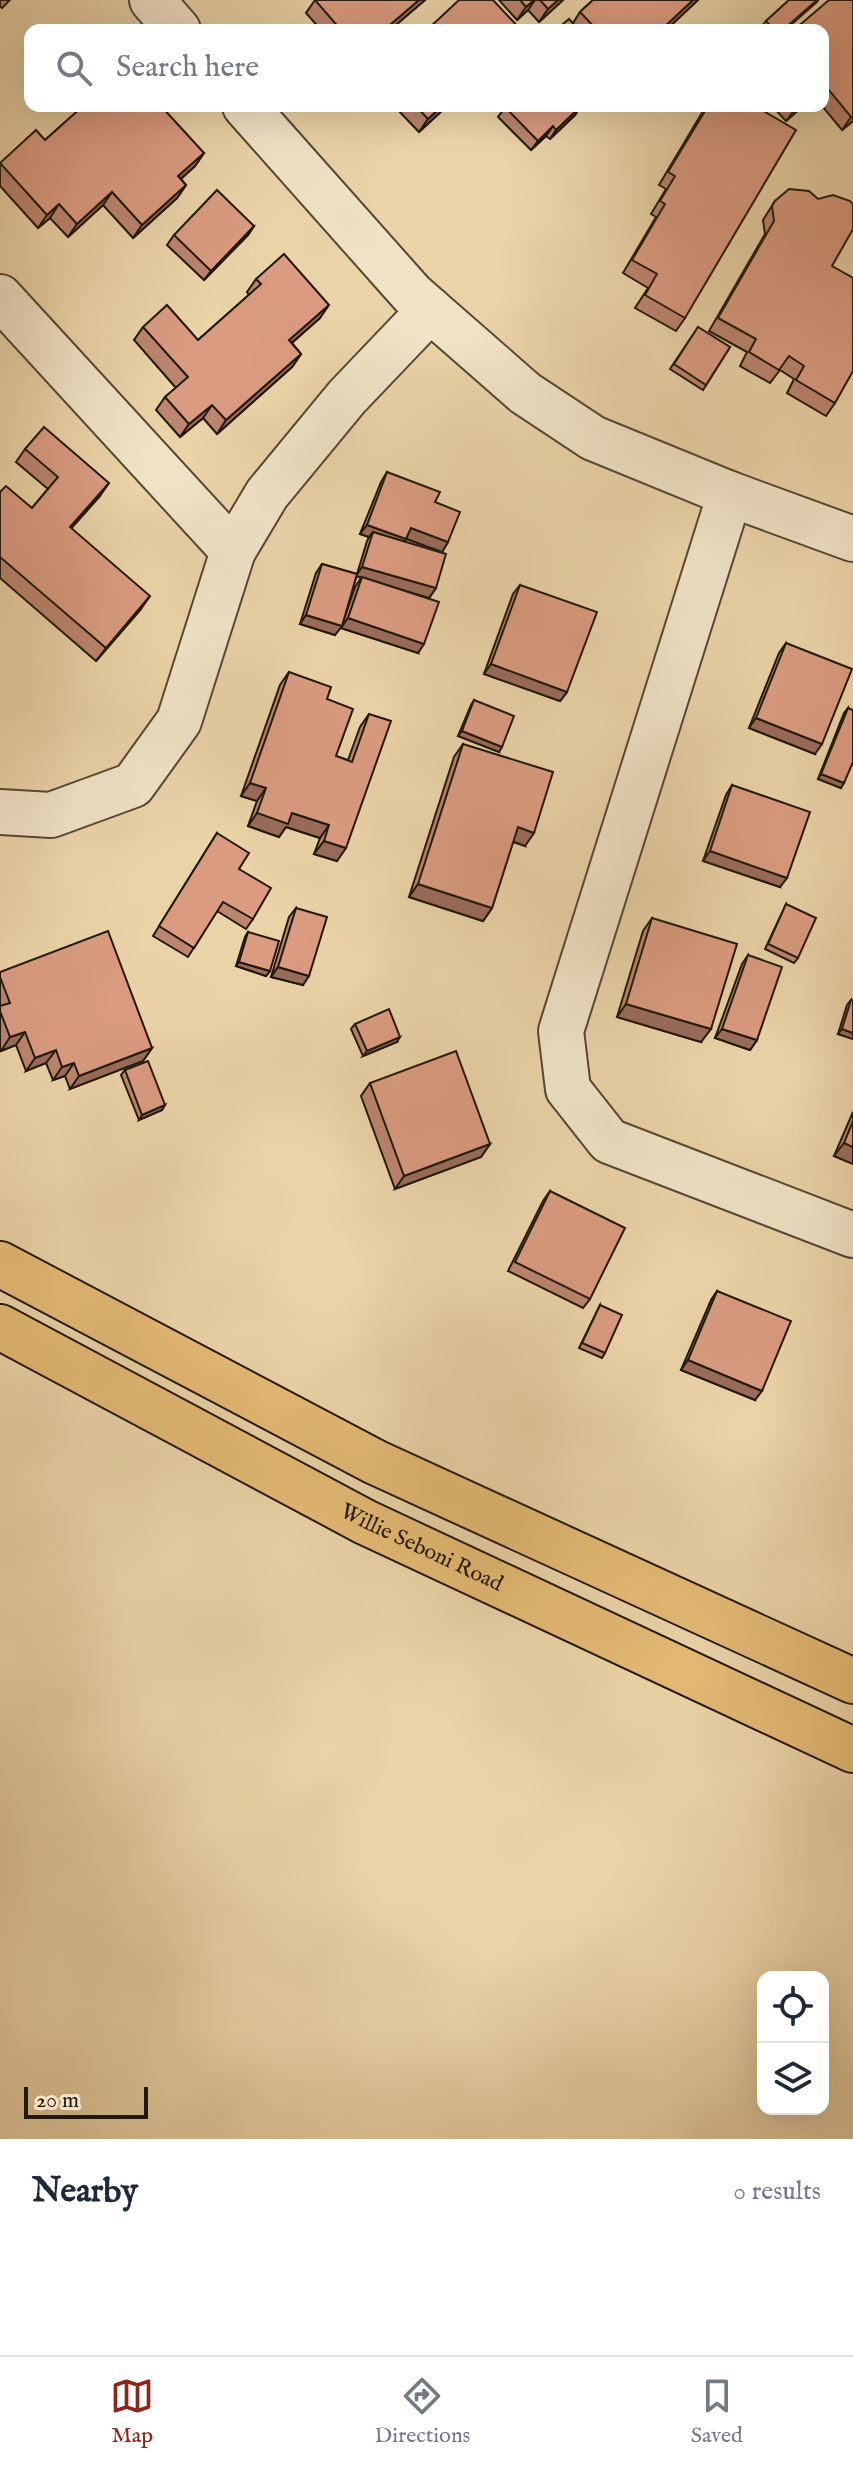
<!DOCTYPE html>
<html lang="en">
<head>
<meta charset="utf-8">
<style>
  :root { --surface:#fff; --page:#f2f2f3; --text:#1f2937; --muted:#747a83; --line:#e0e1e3; --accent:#8f2418 }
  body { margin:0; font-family:"IM FELL English",serif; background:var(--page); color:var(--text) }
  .controls { position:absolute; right:24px; bottom:24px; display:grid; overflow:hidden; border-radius:16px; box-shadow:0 8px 32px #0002 }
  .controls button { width:72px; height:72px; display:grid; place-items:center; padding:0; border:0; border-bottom:2px solid var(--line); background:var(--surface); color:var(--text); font:40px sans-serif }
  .scale { position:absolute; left:24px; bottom:20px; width:124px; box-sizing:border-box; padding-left:8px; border:4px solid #22180f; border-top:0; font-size:22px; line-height:28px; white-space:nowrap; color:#22180f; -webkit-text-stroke:6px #f1e2c6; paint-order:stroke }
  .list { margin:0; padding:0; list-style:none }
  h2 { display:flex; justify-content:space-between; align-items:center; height:104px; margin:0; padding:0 32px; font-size:34px }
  h2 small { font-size:26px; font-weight:400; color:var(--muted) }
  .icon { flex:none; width:44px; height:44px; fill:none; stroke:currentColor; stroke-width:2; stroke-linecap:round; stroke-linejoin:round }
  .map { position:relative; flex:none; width:853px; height:2139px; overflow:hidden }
  .search { position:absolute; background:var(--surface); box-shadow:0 8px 32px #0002; left:24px; right:24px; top:24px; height:88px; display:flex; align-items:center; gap:20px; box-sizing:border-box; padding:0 28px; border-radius:16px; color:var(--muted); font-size:30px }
  .sheet { height:216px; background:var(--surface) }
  nav { display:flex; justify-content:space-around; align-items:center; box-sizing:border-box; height:112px; border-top:2px solid var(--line); background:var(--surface); font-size:22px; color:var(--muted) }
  nav a { display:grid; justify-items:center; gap:4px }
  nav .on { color:var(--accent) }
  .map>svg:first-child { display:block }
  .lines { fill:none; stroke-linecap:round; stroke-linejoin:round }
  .minor-casing { stroke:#544735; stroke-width:48 }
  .primary-casing { stroke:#22180f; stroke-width:48 }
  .minor { stroke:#f1e2c6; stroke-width:44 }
  .primary { stroke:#e5ba74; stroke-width:44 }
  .wall { fill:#bb856e; stroke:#22180f; stroke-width:2 }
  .shaded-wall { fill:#996c5a; stroke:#22180f; stroke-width:2 }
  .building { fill:#da9b80; stroke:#22180f; stroke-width:2 }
  .labels { text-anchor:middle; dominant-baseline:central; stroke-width:6; stroke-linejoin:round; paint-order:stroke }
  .street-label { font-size:22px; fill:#22180f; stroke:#f1e2c6 }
</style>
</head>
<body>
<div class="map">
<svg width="853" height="2139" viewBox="0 0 853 2139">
  <rect width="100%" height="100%" fill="#ead3a7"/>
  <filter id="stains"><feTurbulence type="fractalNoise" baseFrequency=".0025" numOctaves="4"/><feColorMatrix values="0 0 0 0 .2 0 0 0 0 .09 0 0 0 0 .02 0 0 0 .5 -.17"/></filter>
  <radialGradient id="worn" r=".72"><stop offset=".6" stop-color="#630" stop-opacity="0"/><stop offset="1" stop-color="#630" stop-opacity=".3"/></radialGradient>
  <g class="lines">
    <defs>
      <g id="minor">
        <polyline points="152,0 178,30"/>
        <polyline points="245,106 412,294 525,393 593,438 730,494 853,539"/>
        <polyline points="0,297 233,551"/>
        <polyline points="730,494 561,1031 568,1089 609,1141 853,1235"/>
        <polyline points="0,812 51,815 133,785 179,721 233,551 267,494 347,397 430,310"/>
      </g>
      <g id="primary">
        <polyline points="0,1264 375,1462 853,1681"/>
        <path id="s1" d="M0,1327L365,1522L853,1750"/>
      </g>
    </defs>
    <use href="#minor" class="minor-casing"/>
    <use href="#primary" class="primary-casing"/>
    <use href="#minor" class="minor"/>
    <use href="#primary" class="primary"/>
  </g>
  <g class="wall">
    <polygon points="0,0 10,0 2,8 0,6"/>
    <polygon points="315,0 425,0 390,30 321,30 306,13"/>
    <polygon points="499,0 563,0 539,22 528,10 517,20"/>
    <polygon points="593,0 698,0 666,30 556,30 573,23 580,12"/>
    <polygon points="789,0 818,0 785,30 766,30 762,26 766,21"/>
    <polygon points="823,30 853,121 842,130 822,106"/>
    <polygon points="77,106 89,106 93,111 204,153 195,166 181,179 186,185 177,198 133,238 103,205 68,237 50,218 38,228 0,186 0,163 45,140 80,109"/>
    <polygon points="394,106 447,106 419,132"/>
    <polygon points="506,106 581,106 575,115 550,139 546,136 531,150 498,117"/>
    <polygon points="706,106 755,106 685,318 676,331 635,308 648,288 623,273 656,217 651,214 666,189 659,185"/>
    <polygon points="772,106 803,106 786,121"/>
    <polygon points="775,201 832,266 835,403 826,416 787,393 794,379 780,370 770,383 740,366 747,352 709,331 765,234 763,220"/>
    <polygon points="254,226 248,235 204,280 167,245 174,235"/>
    <polygon points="256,279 320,318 292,343 301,354 292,367 217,434 203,418 180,437 156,410 165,397 176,388 134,340 143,327 198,340 249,295 247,292"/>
    <polygon points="698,327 730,347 703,390 670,369"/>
    <polygon points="25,449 100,496 71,528 141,609 96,661 0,578 0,492 32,508 48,489 16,462"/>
    <polygon points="387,472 448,542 442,552 406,539 405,541 436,588 429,598 372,581 418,653 341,628 355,587 361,578 357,576 335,635 300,624 316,573 322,564 357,574 367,541 369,537 360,534 381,482"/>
    <polygon points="520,585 567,692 560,701 484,674 513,594"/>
    <polygon points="786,643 815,754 749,728 779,653"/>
    <polygon points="289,672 327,699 336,756 348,760 360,727 369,714 337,861 314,854 320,838 286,827 279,837 248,826 257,801 241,796 280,685"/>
    <polygon points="474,700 499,752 458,736 471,705"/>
    <polygon points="848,708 841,788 818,779 844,713"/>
    <polygon points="463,744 525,846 513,842 492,908 483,921 409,897 454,757"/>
    <polygon points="732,785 780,887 703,861 726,795"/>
    <polygon points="217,833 239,869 253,919 246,929 217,911 188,957 153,936"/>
    <polygon points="786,904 798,958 794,963 765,949"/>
    <polygon points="296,908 303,985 271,977 289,917"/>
    <polygon points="652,918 701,1042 617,1017 643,931"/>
    <polygon points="248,932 270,971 266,976 236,966 245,937"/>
    <polygon points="748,955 757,1040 750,1050 715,1038 742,964"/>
    <polygon points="0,972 152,1048 143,1061 70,1089 65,1076 53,1080 46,1063 26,1071 16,1045 1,1051 0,1048"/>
    <polygon points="851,1000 853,1039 838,1034 847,1005"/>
    <polygon points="355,1024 397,1042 363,1056 351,1029"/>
    <polygon points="125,1070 165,1105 162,1110 139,1120 121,1075"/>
    <polygon points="370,1083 490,1144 481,1157 395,1189 361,1096"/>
    <polygon points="853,1112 853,1164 834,1156"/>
    <polygon points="550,1191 590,1299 583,1308 508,1271 543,1201"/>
    <polygon points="717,1291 755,1400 681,1370 711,1300"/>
    <polygon points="600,1305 605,1353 602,1358 579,1348"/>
  </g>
  <g class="shaded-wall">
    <polygon points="419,0 425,0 390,30 384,30"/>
    <polygon points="534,0 535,0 528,10 517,20 526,7"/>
    <polygon points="558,0 563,0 539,22 548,9"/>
    <polygon points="693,0 698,0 666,30 661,30"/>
    <polygon points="817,0 818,0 817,2 785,30 783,30"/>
    <polygon points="442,106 447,106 419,132 428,119"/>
    <polygon points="581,106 575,115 550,139 556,130"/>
    <polygon points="799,106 803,106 786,121 793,112"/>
    <polygon points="853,116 853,121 842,130 851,117"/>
    <polygon points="553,126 546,136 531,150 538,141"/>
    <polygon points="204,153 195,166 169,189 178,176"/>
    <polygon points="186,185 177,198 133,238 142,225"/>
    <polygon points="112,192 103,205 68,237 77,224"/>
    <polygon points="59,204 50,218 38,228 47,215"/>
    <polygon points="254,226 248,235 204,280 211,271"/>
    <polygon points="329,305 320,318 280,353 289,340"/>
    <polygon points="301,354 292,367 217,434 226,420"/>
    <polygon points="212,405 203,418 180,437 189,424"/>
    <polygon points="109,483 100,496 61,540 70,527"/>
    <polygon points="367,525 406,539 400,549 373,532 369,537 360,534"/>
    <polygon points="411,528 448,542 442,552 404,538"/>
    <polygon points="362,567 436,588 429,598 356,576"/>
    <polygon points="150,596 141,609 96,661 106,648"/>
    <polygon points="306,615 342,626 335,635 300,624"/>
    <polygon points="348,618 424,644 418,653 341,628"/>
    <polygon points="491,664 567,692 560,701 484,674"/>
    <polygon points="756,718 822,744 815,754 749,728"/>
    <polygon points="462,731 502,747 499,752 458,736"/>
    <polygon points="821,774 844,783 841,788 818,779"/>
    <polygon points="250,783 266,788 257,801 241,796"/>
    <polygon points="257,813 292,813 329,825 320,838 286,827 279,837 248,826"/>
    <polygon points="518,827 534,833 525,846 509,840"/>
    <polygon points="324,841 346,848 337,861 314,854"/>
    <polygon points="710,851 787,878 780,887 703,861"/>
    <polygon points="418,884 492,908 483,921 409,897"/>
    <polygon points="239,962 270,971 266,976 236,966"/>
    <polygon points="278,967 309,976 303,985 271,977"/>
    <polygon points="626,1004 711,1029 701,1042 617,1017"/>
    <polygon points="722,1029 757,1040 750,1050 715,1038"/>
    <polygon points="842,1029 853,1033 853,1039 838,1034"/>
    <polygon points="25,1032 16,1045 1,1051 10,1037"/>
    <polygon points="400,1037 397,1042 363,1056 367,1051"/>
    <polygon points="152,1048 143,1061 70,1089 79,1076"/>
    <polygon points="56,1050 46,1063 26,1071 35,1058"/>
    <polygon points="74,1063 65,1076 53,1080 62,1067"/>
    <polygon points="165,1105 162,1110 139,1120 142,1115"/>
    <polygon points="844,1143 853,1147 853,1164 834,1156"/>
    <polygon points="490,1144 481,1157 395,1189 404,1176"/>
    <polygon points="688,1360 762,1391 755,1400 681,1370"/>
  </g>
  <g class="building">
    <polygon points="315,0 419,0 384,30 341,30"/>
    <polygon points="459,0 493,0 521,30 427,30"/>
    <polygon points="520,0 534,0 526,7"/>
    <polygon points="540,0 558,0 548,9"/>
    <polygon points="593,0 693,0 661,30 597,30 580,12"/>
    <polygon points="789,0 817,0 783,30 774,30 766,21"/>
    <polygon points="829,0 853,0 853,116 851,117 823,83 823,30 794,30"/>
    <polygon points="569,19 579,30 556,30"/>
    <polygon points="83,106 89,106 93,111 98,106 161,106 204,153 178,176 186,185 142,225 112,192 77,224 59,204 47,215 0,163 36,130 45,140"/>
    <polygon points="416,106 442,106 428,119"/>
    <polygon points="506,106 581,106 556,130 553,126 538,141 505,107"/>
    <polygon points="708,106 755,106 796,130 685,318 645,295 657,274 632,260 665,204 660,201 675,176 668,172"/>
    <polygon points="787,106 799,106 793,112"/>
    <polygon points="789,189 809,191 818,199 833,195 850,201 853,205 853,229 832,266 853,278 853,371 835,403 796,380 804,366 789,356 779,370 749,352 756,339 718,318 774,221 772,206 775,201"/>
    <polygon points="217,190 254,226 211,271 174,235"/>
    <polygon points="284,254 329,305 289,340 301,354 226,420 212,405 189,424 165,397 188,377 143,327 167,305 198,340 261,284 256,279"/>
    <polygon points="698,327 730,347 706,385 674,364"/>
    <polygon points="44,427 109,483 70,527 150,596 106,648 0,557 0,492 6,486 32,508 58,477 25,449"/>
    <polygon points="387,472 440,492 435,502 460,512 448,542 411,528 406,539 367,525"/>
    <polygon points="373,532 446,554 436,588 362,567"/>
    <polygon points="322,564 357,574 342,626 306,615"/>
    <polygon points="362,577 439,602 424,644 348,618"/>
    <polygon points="520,585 597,612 567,692 491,664"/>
    <polygon points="786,643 852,669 822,744 756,718"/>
    <polygon points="289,672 331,687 327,699 353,709 336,756 352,762 369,714 391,721 346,848 324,841 329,825 292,813 288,824 257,813 266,788 250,783"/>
    <polygon points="474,700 514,716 502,747 462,731"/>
    <polygon points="848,708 853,710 853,762 844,783 821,774"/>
    <polygon points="463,744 553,772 534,833 518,827 492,908 418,884"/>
    <polygon points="732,785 810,812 787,878 710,851"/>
    <polygon points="217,833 249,853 239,869 271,888 253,919 223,902 194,948 159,926"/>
    <polygon points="786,904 816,918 798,958 768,944"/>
    <polygon points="296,908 327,917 309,976 278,967"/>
    <polygon points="652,918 737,944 711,1029 626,1004"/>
    <polygon points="108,931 152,1048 79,1076 74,1063 62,1067 56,1050 35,1058 25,1032 10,1037 0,1011 0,1006 10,1003 0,977 0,972"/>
    <polygon points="248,932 279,941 270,971 239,962"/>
    <polygon points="748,955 782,967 757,1040 722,1029"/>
    <polygon points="851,1000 853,1000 853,1033 842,1029"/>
    <polygon points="389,1009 400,1037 367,1051 355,1024"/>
    <polygon points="456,1051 490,1144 404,1176 370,1083"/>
    <polygon points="148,1061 165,1105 142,1115 125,1070"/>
    <polygon points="853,1121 853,1147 844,1143"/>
    <polygon points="550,1191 625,1228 590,1299 515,1262"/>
    <polygon points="717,1291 791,1321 762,1391 688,1360"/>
    <polygon points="600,1305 622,1315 605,1353 582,1343"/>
  </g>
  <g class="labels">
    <g class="street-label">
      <text stroke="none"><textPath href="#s1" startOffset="476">Willie Seboni Road</textPath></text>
    </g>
  </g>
  <rect width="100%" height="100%" filter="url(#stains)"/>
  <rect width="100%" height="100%" fill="url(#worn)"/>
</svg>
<div class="controls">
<button><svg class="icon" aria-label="locate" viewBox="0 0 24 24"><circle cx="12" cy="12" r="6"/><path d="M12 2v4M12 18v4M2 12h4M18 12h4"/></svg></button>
<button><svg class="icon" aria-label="layers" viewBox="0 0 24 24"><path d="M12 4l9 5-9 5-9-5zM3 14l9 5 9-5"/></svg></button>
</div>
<div class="scale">20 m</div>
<div class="search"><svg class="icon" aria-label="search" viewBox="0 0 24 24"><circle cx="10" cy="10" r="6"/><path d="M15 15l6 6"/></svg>Search here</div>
</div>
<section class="sheet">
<h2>Nearby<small>0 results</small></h2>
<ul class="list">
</ul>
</section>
<nav>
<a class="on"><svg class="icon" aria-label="map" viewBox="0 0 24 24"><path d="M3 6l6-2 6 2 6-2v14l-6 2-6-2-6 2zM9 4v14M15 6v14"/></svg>Map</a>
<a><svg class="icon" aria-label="directions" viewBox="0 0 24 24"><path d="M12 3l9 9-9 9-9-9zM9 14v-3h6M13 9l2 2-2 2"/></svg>Directions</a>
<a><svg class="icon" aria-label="saved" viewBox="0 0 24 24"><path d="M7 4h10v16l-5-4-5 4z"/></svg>Saved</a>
</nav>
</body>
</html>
